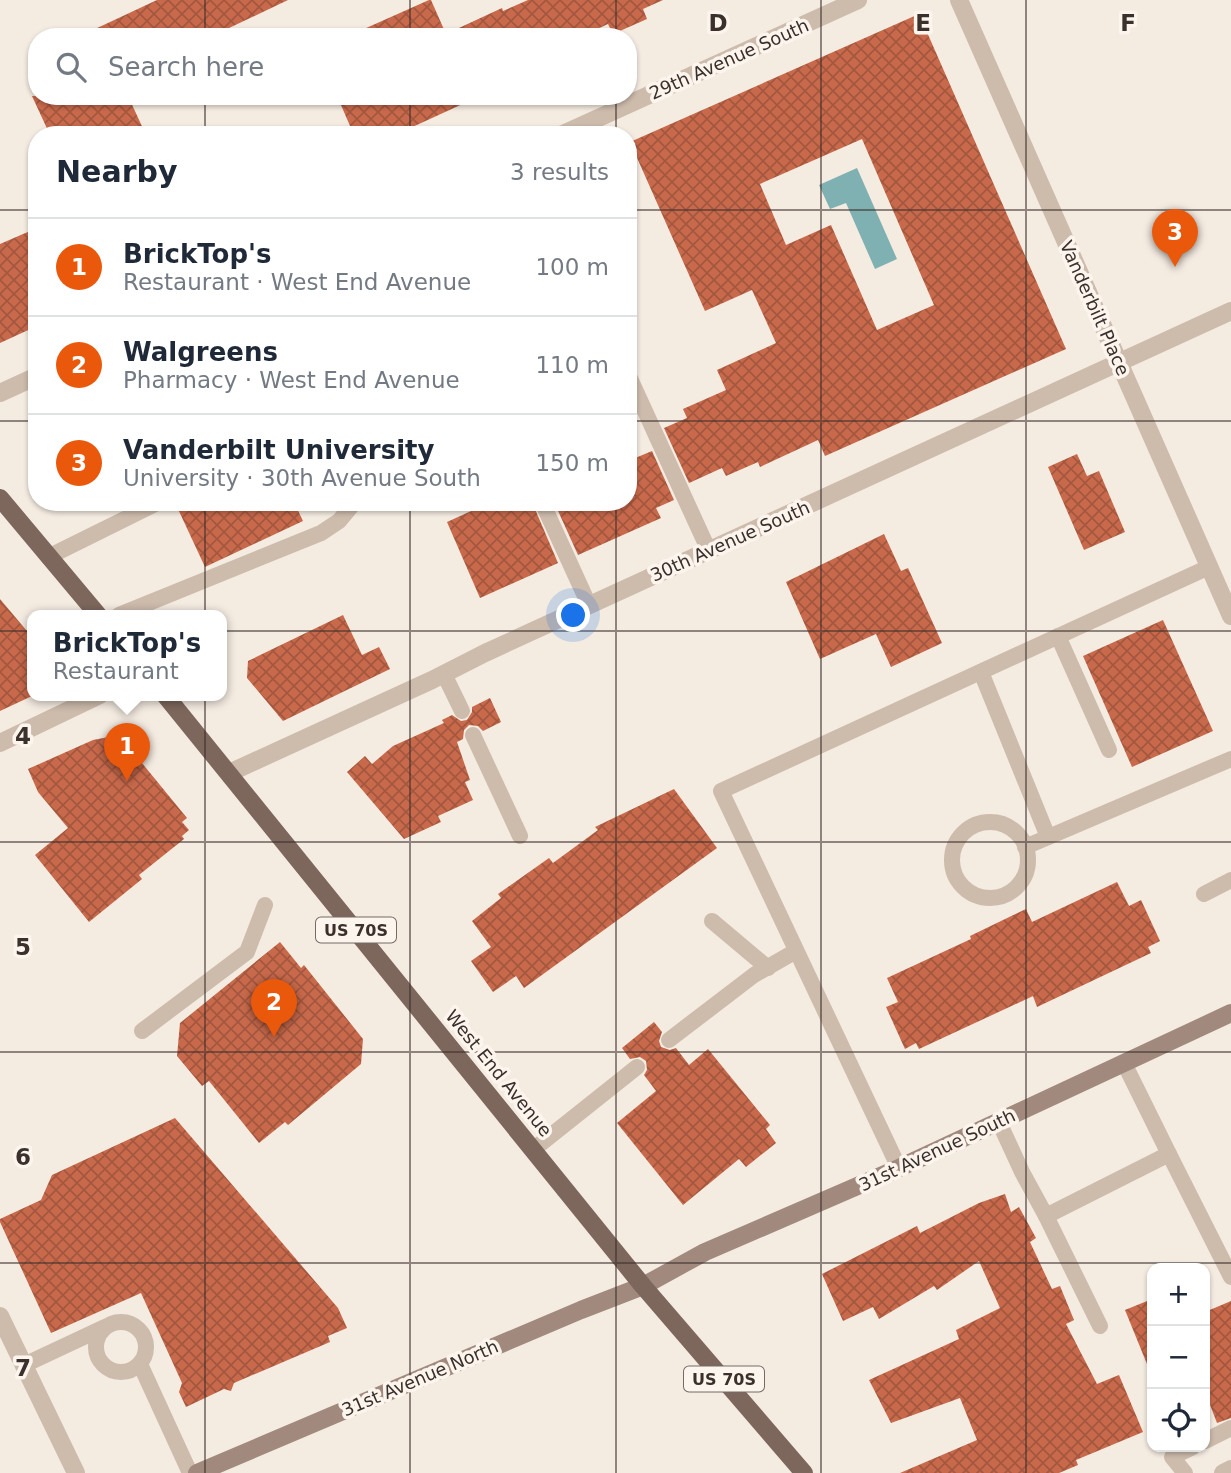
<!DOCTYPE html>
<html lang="en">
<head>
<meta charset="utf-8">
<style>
  :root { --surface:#fff; --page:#f6f6f7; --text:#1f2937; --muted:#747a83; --line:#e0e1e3; --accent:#ea580c }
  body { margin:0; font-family:"DejaVu Sans",sans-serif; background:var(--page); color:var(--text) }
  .controls { position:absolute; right:21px; bottom:21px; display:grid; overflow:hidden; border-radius:14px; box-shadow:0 2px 5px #0004 }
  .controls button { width:63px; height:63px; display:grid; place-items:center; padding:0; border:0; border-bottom:2px solid var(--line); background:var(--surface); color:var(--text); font:35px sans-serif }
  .you { position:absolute; left:574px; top:616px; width:24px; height:24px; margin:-18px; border:5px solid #fff; border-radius:50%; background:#1a73e8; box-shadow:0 0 0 10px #1a73e833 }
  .badge { display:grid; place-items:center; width:46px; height:46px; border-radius:50%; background:var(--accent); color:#fff; font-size:23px; font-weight:700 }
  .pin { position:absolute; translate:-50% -58px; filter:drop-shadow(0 2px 4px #0008) }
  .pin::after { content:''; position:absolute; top:37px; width:24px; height:21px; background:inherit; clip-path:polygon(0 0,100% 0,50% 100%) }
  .popup { position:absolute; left:27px; top:610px; width:200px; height:91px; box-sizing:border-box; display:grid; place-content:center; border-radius:14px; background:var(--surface); filter:drop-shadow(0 2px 5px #0005); font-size:23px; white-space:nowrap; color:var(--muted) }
  .popup b { font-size:26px; color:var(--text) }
  .popup::after { content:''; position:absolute; left:50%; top:100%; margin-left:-14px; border:14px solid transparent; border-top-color:var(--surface) }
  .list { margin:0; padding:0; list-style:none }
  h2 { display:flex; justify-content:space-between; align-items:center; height:91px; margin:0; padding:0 28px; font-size:30px }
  h2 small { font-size:23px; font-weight:400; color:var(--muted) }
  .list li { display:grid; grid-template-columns:46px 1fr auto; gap:21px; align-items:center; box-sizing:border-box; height:98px; padding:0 28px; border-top:2px solid var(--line) }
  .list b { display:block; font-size:26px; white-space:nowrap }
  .list p { margin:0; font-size:23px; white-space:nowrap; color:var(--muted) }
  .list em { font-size:23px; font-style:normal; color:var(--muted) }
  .icon { flex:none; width:38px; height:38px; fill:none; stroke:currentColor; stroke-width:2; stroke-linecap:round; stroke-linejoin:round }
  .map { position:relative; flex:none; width:1231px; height:1473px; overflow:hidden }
  .search { position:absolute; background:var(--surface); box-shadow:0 2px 5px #0004; left:28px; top:28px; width:609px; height:77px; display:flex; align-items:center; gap:18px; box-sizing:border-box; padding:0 24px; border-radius:28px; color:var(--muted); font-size:26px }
  .panel { position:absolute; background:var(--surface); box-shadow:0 2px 5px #0004; left:28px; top:126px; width:609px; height:385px; border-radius:28px }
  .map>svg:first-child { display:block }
  .water { fill:#7fb0b2 }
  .building { fill:url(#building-cross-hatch); fill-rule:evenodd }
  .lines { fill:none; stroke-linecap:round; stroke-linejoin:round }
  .service { stroke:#cdbbac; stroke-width:16 }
  .minor { stroke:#cdbbac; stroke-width:18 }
  .secondary { stroke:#a18a7d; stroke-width:18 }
  .primary { stroke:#7d675c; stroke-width:18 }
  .grid { fill:none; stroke:#3b302b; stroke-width:2; stroke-opacity:0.55 }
  .labels { text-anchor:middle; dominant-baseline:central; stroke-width:7; stroke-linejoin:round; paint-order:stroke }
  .shield { fill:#fbf5ee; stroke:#756b66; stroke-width:2 }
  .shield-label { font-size:16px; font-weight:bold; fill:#3b302b }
  .street-label { font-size:18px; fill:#3b302b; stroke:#fbf5ee }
  .grid-label { font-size:23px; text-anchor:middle; font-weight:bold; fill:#3b302b; stroke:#fbf5ee; stroke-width:7; stroke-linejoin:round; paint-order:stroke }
</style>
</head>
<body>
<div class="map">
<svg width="1231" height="1473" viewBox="0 0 1231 1473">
  <defs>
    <pattern id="building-cross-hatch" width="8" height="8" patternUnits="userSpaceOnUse" patternTransform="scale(1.75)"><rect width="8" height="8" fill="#c8694b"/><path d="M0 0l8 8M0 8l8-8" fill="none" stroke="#a4573f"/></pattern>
  </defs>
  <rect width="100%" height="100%" fill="#f4ebe1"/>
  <polygon class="water" points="857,168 897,259 875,269 846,203 830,209 819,185"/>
  <g class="building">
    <polygon points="157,0 288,0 210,37 78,37"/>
    <polygon points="429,0 431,0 446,34 502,8 503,11 528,0 663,0 643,9 647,19 613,34 608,24 580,37 346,37"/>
    <path d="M919,14L1066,349L825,456L818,440L760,467L758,462L726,476L722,468L689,483L664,428L687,418L683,409L726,390L717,370L776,343L752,290L705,311L630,142ZM862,139L934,305L877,330L831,225L786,245L760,184Z"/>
    <polygon points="32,96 128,96 146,135 50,135"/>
    <polygon points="337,96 480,96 395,135 354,135"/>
    <polygon points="37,228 37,326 0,343 0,244"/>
    <polygon points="652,451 674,500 656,508 661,518 578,555 554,502 628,502 628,461"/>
    <polygon points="1077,454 1087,476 1099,471 1125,532 1084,550 1048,467"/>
    <polygon points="192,502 294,502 303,521 205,567 178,509"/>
    <polygon points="491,502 532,502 558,563 480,598 447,522"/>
    <polygon points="884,534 901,571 908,568 942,643 891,667 876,634 820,659 786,582"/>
    <polygon points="0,599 32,637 32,696 0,711"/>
    <polygon points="343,615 362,655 379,647 390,669 283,721 247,678 248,661"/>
    <polygon points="1163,620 1213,731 1132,767 1083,656"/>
    <polygon points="490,698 501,722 483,731 478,726 469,725 464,730 463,739 457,742 470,780 465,782 473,800 438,816 441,822 404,839 347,772 365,756 372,764 393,746 444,723 442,720 452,715 461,721 467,720 472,712 472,707"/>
    <polygon points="119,735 187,818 182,822 189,830 182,836 184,839 139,875 142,879 89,922 35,855 68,828 38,792 28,769 93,740"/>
    <polygon points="674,789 717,848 524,988 516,976 493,992 471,961 491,947 472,921 501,898 498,894 549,858 553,863 598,830 595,827"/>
    <polygon points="1117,882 1129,906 1141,900 1160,941 1148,947 1151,953 1037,1007 1033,996 919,1049 916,1043 905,1049 886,1007 898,1002 887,978 971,939 970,936 1026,909 1032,922"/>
    <polygon points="280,942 301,968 304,965 363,1039 361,1064 288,1125 285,1122 259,1143 209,1081 202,1086 177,1056 180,1023"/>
    <polygon points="654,1022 662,1032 659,1041 661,1047 670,1050 676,1048 689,1065 708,1049 770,1125 766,1129 776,1143 746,1167 739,1159 683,1205 617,1123 656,1091 644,1075 647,1070 646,1061 640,1057 630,1059 622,1048"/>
    <polygon points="175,1118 338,1308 347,1328 328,1336 330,1342 234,1383 231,1391 224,1389 186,1407 179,1392 182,1383 141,1293 51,1333 0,1222 0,1219 41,1200 52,1175"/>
    <polygon points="1005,1194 1011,1212 1019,1207 1036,1238 1030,1242 1052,1289 1060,1286 1074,1320 1066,1324 1097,1384 1119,1375 1143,1432 1076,1460 1078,1465 1059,1473 900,1473 977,1440 960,1398 891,1423 869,1380 959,1339 956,1330 1000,1308 979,1261 937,1290 934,1286 879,1319 873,1307 843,1321 822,1274 917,1226 920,1233 979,1203"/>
    <polygon points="1152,1299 1152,1374 1151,1374 1125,1310"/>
    <polygon points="1231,1301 1231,1418 1217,1423 1205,1392 1205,1312"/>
  </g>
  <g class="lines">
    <g class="service">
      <polyline points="628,374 709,551"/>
      <polyline points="542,502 589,605"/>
      <polyline points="48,557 159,502"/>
      <polyline points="119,615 321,533 339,521 355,502"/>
      <polyline points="1058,636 1109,750"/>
      <polyline points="981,672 1048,837"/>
      <polyline points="444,674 462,711"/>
      <polyline points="473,735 520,836"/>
      <circle cx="990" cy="860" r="38"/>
      <polyline points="1025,847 1231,759"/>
      <polyline points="1204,894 1231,880"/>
      <polyline points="712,921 768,968"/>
      <polyline points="142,1031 247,952 265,905"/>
      <polyline points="669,1040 754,975 796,951"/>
      <polyline points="1124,1063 1169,1154"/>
      <polyline points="999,1122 1022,1172 1046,1216 1169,1154 1231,1277"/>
      <polyline points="534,1149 637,1067"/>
      <polyline points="899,1168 721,791 1209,567"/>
      <polyline points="1046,1216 1100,1326"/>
      <circle cx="121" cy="1347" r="25"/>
      <polyline points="140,1364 190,1473"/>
      <polyline points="24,1365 105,1327"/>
      <polyline points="1205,1441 1231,1428"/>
      <polyline points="1185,1473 1172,1457 1193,1447"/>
    </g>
    <g class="minor">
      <polyline points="959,0 1231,616"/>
      <polyline points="561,135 858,0"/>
      <polyline points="0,393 37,376"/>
      <polyline points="0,743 100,695"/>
      <polyline points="229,773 432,680 485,653 1231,311"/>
      <polyline points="0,1316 76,1473"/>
      <polyline points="1223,1473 1231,1469"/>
    </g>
    <polyline class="secondary" points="197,1473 581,1310 643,1286 705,1252 899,1168 1231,1013"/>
    <g class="primary">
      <polyline points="0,498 98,615"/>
      <polyline points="165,695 643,1286 804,1473"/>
    </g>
  </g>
  <path class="grid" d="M205,0V37M410,0V37M616,0V37M821,0V1473M1026,0V1473M205,96V135M410,96V135M616,96V135M0,210H37M628,210H1231M0,421H37M628,421H1231M205,502V1473M410,502V1473M616,502V1473M0,631H1231M0,842H1231M0,1052H1231M0,1263H1231"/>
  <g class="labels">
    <g class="shield">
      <rect x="316" y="917.5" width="80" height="25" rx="5"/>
      <rect x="684" y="1366.5" width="80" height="25" rx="5"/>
    </g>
    <g class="shield-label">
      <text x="356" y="930">US 70S</text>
      <text x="724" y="1379">US 70S</text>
    </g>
    <g class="street-label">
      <text transform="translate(729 59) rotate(-24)">29th Avenue South</text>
      <text transform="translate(1095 308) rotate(66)">Vanderbilt Place</text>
      <text transform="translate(730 541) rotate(-24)">30th Avenue South</text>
      <text transform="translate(499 1073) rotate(51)">West End Avenue</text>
      <text transform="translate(937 1150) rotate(-25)">31st Avenue South</text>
      <text transform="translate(420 1378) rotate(-23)">31st Avenue North</text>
    </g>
  </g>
  <g class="grid-label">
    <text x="718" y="31">D</text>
    <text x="923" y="31">E</text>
    <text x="1128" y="31">F</text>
    <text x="23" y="744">4</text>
    <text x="23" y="955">5</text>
    <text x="23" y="1165">6</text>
    <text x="23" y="1376">7</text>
  </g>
</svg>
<div class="controls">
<button>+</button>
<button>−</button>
<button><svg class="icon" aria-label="locate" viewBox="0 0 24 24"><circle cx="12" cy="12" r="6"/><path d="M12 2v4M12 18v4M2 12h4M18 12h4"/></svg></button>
</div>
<div class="you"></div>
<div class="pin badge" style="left:127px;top:781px">1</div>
<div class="popup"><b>BrickTop's</b>Restaurant</div>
<div class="pin badge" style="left:274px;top:1037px">2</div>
<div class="pin badge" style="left:1175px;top:267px">3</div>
<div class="search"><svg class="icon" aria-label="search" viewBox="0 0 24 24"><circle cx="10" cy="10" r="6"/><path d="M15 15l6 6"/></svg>Search here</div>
<section class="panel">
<h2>Nearby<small>3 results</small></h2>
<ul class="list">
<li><span class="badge">1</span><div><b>BrickTop's</b><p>Restaurant · West End Avenue</p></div><em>100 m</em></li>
<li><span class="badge">2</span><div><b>Walgreens</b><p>Pharmacy · West End Avenue</p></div><em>110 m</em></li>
<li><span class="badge">3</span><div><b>Vanderbilt University</b><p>University · 30th Avenue South</p></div><em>150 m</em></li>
</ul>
</section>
</div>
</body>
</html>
